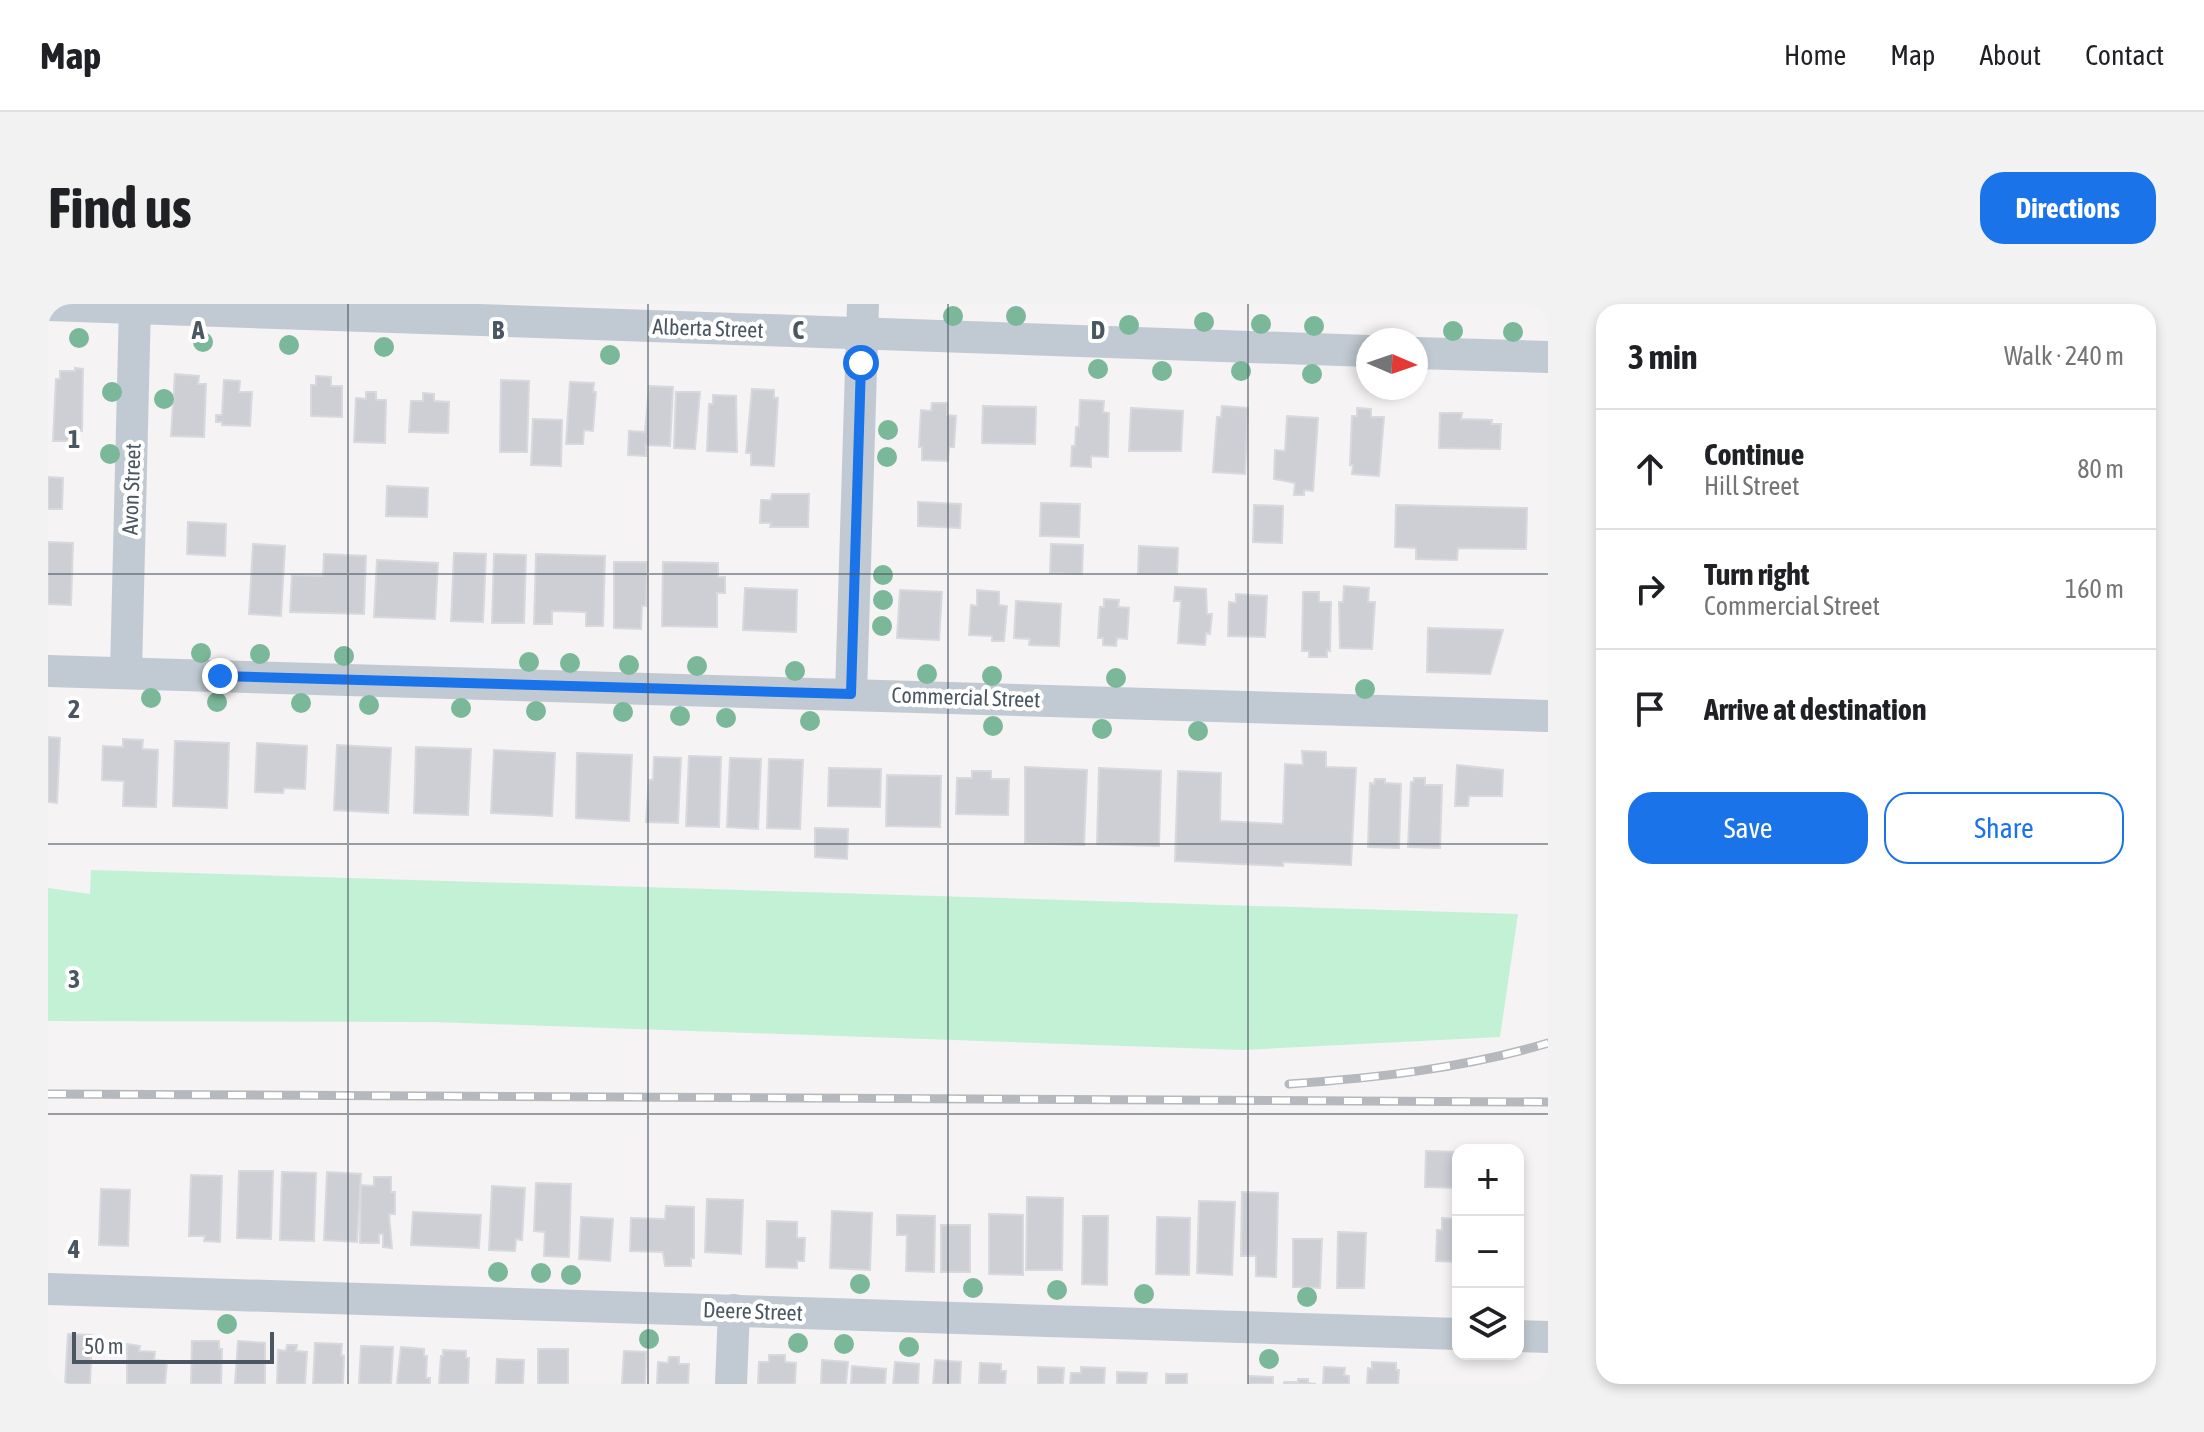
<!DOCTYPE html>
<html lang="en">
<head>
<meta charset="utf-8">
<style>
  :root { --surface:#fff; --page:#f2f2f2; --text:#202124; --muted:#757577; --line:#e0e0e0; --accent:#1a73e8 }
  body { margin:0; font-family:"Asap Condensed",sans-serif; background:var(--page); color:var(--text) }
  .controls { position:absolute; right:24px; bottom:24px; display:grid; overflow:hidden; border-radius:16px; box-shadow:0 4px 12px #0003 }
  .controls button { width:72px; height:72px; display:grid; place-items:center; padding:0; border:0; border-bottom:2px solid var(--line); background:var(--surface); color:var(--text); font:40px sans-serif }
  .compass { position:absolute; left:1308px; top:24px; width:72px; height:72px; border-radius:50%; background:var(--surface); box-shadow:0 4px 12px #0003; rotate:92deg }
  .scale { position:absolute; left:24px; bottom:20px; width:202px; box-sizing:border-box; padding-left:8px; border:4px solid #4a5661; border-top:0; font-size:22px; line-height:28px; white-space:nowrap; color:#4a5661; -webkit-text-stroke:6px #fff; paint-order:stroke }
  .stop { position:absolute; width:24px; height:24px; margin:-18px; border:6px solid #1a73e8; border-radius:50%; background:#fff }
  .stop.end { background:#1a73e8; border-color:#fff; box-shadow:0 2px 8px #0008 }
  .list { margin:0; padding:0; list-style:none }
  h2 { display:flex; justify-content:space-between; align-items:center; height:104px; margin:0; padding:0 32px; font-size:34px }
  h2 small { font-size:26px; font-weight:400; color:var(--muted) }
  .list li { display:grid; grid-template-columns:52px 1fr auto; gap:24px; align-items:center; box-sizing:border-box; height:120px; padding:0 32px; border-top:2px solid var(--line) }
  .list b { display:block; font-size:30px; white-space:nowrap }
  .list p { margin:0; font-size:26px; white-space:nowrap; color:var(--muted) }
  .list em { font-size:26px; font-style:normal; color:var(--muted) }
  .actions { display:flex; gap:16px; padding:24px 32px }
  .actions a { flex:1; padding:18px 0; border:2px solid var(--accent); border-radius:24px; text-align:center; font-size:28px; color:var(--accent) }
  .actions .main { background:var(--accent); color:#fff }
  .icon { flex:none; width:44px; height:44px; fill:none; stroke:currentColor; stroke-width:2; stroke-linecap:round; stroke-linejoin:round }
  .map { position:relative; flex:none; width:1500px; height:1080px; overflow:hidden; border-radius:24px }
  header { display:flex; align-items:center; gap:48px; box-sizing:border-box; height:112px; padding:0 40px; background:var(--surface); border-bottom:2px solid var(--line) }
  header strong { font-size:38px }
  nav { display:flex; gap:44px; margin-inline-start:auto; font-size:28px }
  .intro { display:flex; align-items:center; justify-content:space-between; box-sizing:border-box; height:192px; padding:0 48px }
  h1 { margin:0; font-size:56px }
  .button { padding:20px 36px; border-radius:24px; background:var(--accent); color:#fff; font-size:28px; font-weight:700 }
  main { display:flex; gap:48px; padding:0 48px }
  aside { flex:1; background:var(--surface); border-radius:24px; box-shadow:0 4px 12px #0003 }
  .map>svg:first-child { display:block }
  .green { fill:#c3f1d5 }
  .building { fill:#cdcfd5; stroke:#d7d9de; stroke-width:2 }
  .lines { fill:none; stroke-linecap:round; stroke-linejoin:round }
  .minor { stroke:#c1cad2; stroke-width:32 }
  .rail-casing { stroke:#b5b8bd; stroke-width:9 }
  .rail { stroke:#fff; stroke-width:6; stroke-dasharray:18; stroke-linecap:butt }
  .tree { fill:#7bb799 }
  .route { stroke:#1a73e8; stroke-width:10 }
  .grid { fill:none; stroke:#4a5661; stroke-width:2; stroke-opacity:0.55 }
  .labels { text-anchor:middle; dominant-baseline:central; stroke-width:8; stroke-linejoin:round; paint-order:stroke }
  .street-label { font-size:22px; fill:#4a5661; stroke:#fff }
  .grid-label { font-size:26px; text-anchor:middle; font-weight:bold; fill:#4a5661; stroke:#fff; stroke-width:8; stroke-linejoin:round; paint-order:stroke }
</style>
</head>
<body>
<header>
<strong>Map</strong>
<nav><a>Home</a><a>Map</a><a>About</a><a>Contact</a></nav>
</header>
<div class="intro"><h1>Find us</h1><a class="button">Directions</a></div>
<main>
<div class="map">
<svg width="1500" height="1080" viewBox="0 0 1500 1080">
  <rect width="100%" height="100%" fill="#f5f3f3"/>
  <polygon class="green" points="43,566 1470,610 1452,733 1194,746 386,718 0,717 0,584 42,590"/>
  <g class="building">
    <polygon points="27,64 35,65 34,127 24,127 24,137 5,137 8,75 12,75 12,67 27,67"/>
    <polygon points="127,70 151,72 150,80 158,80 156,133 123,132"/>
    <polygon points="268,72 283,73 283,82 294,82 294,113 263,112 263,81 268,81"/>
    <polygon points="176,76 192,77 191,88 204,88 202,122 174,121 174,118 168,118 168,111 174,111"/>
    <polygon points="453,76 481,77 479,148 452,148"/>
    <polygon points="522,78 546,79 545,88 548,88 545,127 536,126 535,140 518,140"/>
    <polygon points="601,82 625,83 622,142 598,141 598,152 580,151 581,127 597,128"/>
    <polygon points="704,85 726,86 726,94 730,94 726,162 703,161 703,149 698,149"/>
    <polygon points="318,88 328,88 328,96 338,96 337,139 306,138 308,94 318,95"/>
    <polygon points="628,88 652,88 647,145 626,144"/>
    <polygon points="375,89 386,90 386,97 401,98 400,129 361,128 363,97 375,97"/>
    <polygon points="665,91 688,92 689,148 659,147 661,100 665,100"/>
    <polygon points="1032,96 1056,97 1055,108 1061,109 1060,153 1043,152 1043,163 1023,162 1024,142 1027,142 1028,123 1031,123"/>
    <polygon points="884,99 899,99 899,111 908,112 906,143 901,143 900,157 874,156 874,143 871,143 873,106 883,107"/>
    <polygon points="935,102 988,103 987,140 934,139"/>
    <polygon points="1174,102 1200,104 1197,170 1165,168 1169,113 1173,113"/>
    <polygon points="1083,104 1135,107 1133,147 1081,147"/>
    <polygon points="1309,104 1323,105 1323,113 1336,113 1331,172 1304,170 1305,161 1302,161 1304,112 1309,112"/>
    <polygon points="1392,109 1414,109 1413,115 1444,116 1443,120 1453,120 1452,145 1391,144"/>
    <polygon points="1239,112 1270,114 1265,187 1256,186 1256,191 1246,191 1247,179 1226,175 1227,146 1237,147"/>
    <polygon points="485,115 514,116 513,162 483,161"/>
    <polygon points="0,173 15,174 14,205 0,205"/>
    <polygon points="339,182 380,184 379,213 338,212"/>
    <polygon points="724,190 761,190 760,223 722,223 723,219 712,219 713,196 723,196"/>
    <polygon points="870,198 913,200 912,224 870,222"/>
    <polygon points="993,199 1032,200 1031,233 992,232"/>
    <polygon points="1206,201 1235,202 1234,239 1205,238"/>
    <polygon points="1348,201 1479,204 1478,245 1410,244 1409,256 1368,255 1368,244 1347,243"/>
    <polygon points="140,218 178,220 177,252 139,250"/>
    <polygon points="0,238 25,239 23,301 0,300"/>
    <polygon points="205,240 237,242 233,312 201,310"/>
    <polygon points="1003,240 1035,241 1034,270 1002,269"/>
    <polygon points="1091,242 1130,244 1129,270 1090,270"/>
    <polygon points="406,249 438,250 435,318 403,317"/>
    <polygon points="276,250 318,252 316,310 242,308 244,271 275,272"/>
    <polygon points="446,250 478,251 476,319 444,319"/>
    <polygon points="488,250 557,252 555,322 538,322 538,308 504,307 504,320 486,320"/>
    <polygon points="329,256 390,259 387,315 326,313"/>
    <polygon points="566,258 599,258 598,302 594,302 593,325 566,324"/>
    <polygon points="615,258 670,259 670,273 677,273 677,289 669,289 669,323 614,322"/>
    <polygon points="1296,282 1321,284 1320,298 1327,298 1324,345 1292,344 1291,298 1295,298"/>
    <polygon points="1127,283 1158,285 1159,310 1164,310 1162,330 1158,329 1157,341 1130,339 1133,297 1126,297"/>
    <polygon points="697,284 749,286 748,328 695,326"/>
    <polygon points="852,286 894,288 891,336 849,334"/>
    <polygon points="929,286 951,288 951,301 959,302 956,337 944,337 944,332 921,331 923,301 929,302"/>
    <polygon points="1255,288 1271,288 1271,298 1283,298 1282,347 1279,346 1279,353 1261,353 1261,347 1254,347"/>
    <polygon points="1188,290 1219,292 1217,333 1180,332 1181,298 1188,299"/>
    <polygon points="1056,295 1071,296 1070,303 1081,304 1079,335 1069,334 1068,342 1055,341 1055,334 1050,334 1052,303 1056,303"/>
    <polygon points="968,297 1013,300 1011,342 981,341 982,335 966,334"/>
    <polygon points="1380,324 1455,326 1442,370 1379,368"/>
    <polygon points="0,433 12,434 9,499 0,498"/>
    <polygon points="75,435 95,436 94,445 110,446 108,503 75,502 76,477 54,476 55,442 75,443"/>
    <polygon points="127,437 181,439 179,504 125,502"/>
    <polygon points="209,439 259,442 257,485 236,484 235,489 207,488"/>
    <polygon points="289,441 343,444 340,509 286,506"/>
    <polygon points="368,443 423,445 420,511 366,509"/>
    <polygon points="446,446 507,449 504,512 443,509"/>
    <polygon points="1254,447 1278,448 1278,463 1308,464 1303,561 1235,558 1235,562 1127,557 1130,467 1173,469 1172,517 1235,520 1237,460 1255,461"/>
    <polygon points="529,449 584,451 581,517 528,514"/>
    <polygon points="641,452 673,453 671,523 638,522"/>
    <polygon points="606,453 633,454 630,519 598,518 601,476 605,476"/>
    <polygon points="682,454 713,455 710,525 679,523"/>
    <polygon points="721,455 755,456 752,525 719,524"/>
    <polygon points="1409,461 1455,466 1454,492 1421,492 1420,502 1407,502"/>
    <polygon points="977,463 1039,466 1036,541 977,539"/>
    <polygon points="781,464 833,465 832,503 780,502"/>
    <polygon points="1051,464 1113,467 1111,542 1049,540"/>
    <polygon points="924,467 943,467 943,475 961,475 960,511 908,510 909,474 924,474"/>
    <polygon points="839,471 893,472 892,523 838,522"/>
    <polygon points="1366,474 1377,474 1377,481 1394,481 1392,544 1360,543 1363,478 1366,478"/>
    <polygon points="1327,475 1337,475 1337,479 1353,480 1351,544 1320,543 1322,479 1326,480"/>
    <polygon points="767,524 800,525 799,555 767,553"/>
    <polygon points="1378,847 1410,848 1410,884 1377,883"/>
    <polygon points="191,867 225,867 223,935 189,934"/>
    <polygon points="234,868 268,869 266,937 232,936"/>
    <polygon points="279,868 313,870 309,938 276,936"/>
    <polygon points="143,871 174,872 172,938 156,937 157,932 141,932"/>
    <polygon points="326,873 343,873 343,888 347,888 347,910 341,910 344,944 335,943 335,930 331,930 331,939 312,939 313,881 326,882"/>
    <polygon points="488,879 523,880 521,953 496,952 497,928 486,927"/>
    <polygon points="444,882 477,884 474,936 468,935 467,947 441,946"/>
    <polygon points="53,885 82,886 80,942 51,941"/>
    <polygon points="1194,888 1230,889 1228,973 1208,972 1208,952 1193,952"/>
    <polygon points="979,893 1015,894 1014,966 978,966"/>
    <polygon points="659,895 695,896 693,950 657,948"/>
    <polygon points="1151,897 1187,898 1184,971 1149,969"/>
    <polygon points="618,902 646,903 646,954 643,954 643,962 617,962 615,948 582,947 583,914 617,915"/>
    <polygon points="784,907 824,909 822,966 782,964"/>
    <polygon points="365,908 433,911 431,944 363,941"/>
    <polygon points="941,910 975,911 975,971 941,970"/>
    <polygon points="849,911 887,912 886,968 858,967 859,931 849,931"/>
    <polygon points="1035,912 1060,912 1059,981 1034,980"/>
    <polygon points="533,913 565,915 562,957 531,955"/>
    <polygon points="1109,913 1142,914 1141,971 1108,970"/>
    <polygon points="1394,914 1410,915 1410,958 1388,957 1389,926 1394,926"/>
    <polygon points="719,917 749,918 749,934 757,934 756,957 749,957 749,964 718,963"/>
    <rect x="893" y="921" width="29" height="47"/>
    <polygon points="1290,928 1318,929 1316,984 1289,984"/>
    <polygon points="1245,935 1274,935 1272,984 1245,983"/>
    <polygon points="20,1030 44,1031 42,1080 17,1080"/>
    <polygon points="144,1037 171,1037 171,1045 174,1045 173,1080 143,1080"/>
    <polygon points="190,1037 217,1039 217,1080 187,1080"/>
    <polygon points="267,1039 294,1040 293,1051 296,1052 295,1080 265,1080"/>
    <polygon points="79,1040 92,1042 91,1047 107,1048 106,1056 119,1057 117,1080 79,1080"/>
    <polygon points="239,1041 249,1041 248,1047 259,1048 257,1080 229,1080 230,1046 238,1047"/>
    <polygon points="313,1042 345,1043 343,1080 311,1080"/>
    <polygon points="353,1043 376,1045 376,1052 379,1052 378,1074 382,1074 382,1080 349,1080"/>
    <rect x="490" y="1045" width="30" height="35"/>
    <polygon points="395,1046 418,1047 418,1054 421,1054 420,1080 391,1080 393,1052 395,1052"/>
    <polygon points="576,1047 598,1048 597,1080 574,1080"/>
    <polygon points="721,1051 737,1051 737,1058 748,1059 747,1080 710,1080 711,1058 721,1058"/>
    <polygon points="621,1053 631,1053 631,1060 641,1060 640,1080 609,1080 610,1058 620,1059"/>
    <polygon points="449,1055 476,1056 475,1080 448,1080"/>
    <polygon points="774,1056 800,1058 798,1080 773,1080"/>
    <polygon points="887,1056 913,1058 912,1080 885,1080"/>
    <polygon points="847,1058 871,1060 870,1080 845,1080"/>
    <polygon points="1324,1058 1348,1059 1348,1066 1351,1066 1350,1080 1319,1080 1320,1064 1324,1065"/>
    <polygon points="932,1059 953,1060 953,1067 958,1067 957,1080 931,1080"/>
    <polygon points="804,1062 838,1065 837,1080 803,1080"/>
    <polygon points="990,1063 1016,1064 1015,1080 990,1080"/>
    <polygon points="1033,1063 1057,1064 1056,1080 1022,1080 1023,1069 1033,1069"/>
    <polygon points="1276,1063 1297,1064 1296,1071 1301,1072 1301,1080 1275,1080"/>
    <polygon points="1069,1068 1099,1069 1098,1080 1069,1080"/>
    <rect x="1118" y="1070" width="21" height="10"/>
    <polygon points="1201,1072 1225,1073 1225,1080 1201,1080"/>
    <polygon points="1250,1075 1260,1075 1260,1079 1268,1080 1236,1080 1236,1078 1250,1078"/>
  </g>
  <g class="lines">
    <g class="minor">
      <polyline points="0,1 1320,47"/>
      <polyline points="1368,49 1500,53"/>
      <polyline points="0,367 1500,412"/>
      <polyline points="78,369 87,0"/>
      <polyline points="803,390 815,0"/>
      <polyline points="0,985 1410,1030"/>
      <polyline points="1470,1032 1500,1033"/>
      <polyline points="683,1080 686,1006"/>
    </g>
    <defs>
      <g id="rail">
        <path d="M1241,780C1328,774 1417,764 1500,739"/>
        <polyline points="0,790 1500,798"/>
      </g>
    </defs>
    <use href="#rail" class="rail-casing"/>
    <use href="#rail" class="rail"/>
  </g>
  <g class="tree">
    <circle cx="905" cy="12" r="10"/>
    <circle cx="968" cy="12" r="10"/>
    <circle cx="1156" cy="18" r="10"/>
    <circle cx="1213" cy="20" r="10"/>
    <circle cx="1081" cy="21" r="10"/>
    <circle cx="1266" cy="22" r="10"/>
    <circle cx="1405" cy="27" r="10"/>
    <circle cx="1465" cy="28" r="10"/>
    <circle cx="31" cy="34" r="10"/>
    <circle cx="155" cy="38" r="10"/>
    <circle cx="241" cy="41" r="10"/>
    <circle cx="336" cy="43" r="10"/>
    <circle cx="562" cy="51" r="10"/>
    <circle cx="1050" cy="65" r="10"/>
    <circle cx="1114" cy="67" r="10"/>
    <circle cx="1193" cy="67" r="10"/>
    <circle cx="1264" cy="70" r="10"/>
    <circle cx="64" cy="88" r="10"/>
    <circle cx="116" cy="95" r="10"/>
    <circle cx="840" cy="126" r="10"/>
    <circle cx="62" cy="150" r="10"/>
    <circle cx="839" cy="153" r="10"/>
    <circle cx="835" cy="271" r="10"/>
    <circle cx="835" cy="296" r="10"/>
    <circle cx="834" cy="322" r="10"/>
    <circle cx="153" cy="349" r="10"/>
    <circle cx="212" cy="350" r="10"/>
    <circle cx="296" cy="352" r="10"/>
    <circle cx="481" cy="358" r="10"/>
    <circle cx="522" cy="359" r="10"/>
    <circle cx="581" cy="361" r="10"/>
    <circle cx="649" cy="362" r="10"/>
    <circle cx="747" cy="367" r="10"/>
    <circle cx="879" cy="370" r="10"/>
    <circle cx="944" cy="372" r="10"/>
    <circle cx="1068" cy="374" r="10"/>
    <circle cx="1317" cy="385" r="10"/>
    <circle cx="103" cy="394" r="10"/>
    <circle cx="169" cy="398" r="10"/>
    <circle cx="253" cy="399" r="10"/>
    <circle cx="321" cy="401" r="10"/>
    <circle cx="413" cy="404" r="10"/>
    <circle cx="488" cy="407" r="10"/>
    <circle cx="575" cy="408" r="10"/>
    <circle cx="632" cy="412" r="10"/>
    <circle cx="678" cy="414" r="10"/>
    <circle cx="762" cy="417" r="10"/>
    <circle cx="945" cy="422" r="10"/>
    <circle cx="1054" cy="425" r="10"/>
    <circle cx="1150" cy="427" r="10"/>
    <circle cx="450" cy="968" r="10"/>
    <circle cx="493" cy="969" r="10"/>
    <circle cx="523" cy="971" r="10"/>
    <circle cx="812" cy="980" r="10"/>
    <circle cx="925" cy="984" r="10"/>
    <circle cx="1009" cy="986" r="10"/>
    <circle cx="1096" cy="990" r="10"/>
    <circle cx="1259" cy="993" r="10"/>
    <circle cx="179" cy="1020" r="10"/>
    <circle cx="601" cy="1035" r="10"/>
    <circle cx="750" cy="1039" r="10"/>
    <circle cx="796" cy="1040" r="10"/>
    <circle cx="861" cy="1043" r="10"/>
    <circle cx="1221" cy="1055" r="10"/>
  </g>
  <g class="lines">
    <polyline class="route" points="172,372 803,390 813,59"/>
  </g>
  <path class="grid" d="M300,0V1080M600,0V1080M900,0V1080M1200,0V1080M0,270H1500M0,540H1500M0,810H1500"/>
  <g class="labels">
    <g class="street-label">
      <text transform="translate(660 24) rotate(2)">Alberta Street</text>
      <text transform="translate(83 185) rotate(-88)">Avon Street</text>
      <text transform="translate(918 393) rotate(2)">Commercial Street</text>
      <text transform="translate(705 1007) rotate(2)">Deere Street</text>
    </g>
  </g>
  <g class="grid-label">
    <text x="150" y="35">A</text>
    <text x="450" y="35">B</text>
    <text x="750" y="35">C</text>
    <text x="1050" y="35">D</text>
    <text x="26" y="144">1</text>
    <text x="26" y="414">2</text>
    <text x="26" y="684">3</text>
    <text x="26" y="954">4</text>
  </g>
</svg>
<div class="controls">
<button>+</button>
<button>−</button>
<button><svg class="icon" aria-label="layers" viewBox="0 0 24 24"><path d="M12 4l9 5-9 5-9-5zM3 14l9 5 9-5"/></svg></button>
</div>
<svg class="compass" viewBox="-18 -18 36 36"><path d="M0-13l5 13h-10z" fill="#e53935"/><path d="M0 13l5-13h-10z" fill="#757577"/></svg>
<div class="scale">50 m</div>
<div class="stop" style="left:813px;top:59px"></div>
<div class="stop end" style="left:172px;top:372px"></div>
</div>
<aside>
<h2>3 min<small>Walk · 240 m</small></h2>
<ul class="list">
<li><svg class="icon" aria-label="ahead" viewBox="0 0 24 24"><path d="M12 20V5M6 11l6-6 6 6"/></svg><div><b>Continue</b><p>Hill Street</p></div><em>80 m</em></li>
<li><svg class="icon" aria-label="right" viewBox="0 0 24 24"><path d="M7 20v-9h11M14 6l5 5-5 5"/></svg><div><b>Turn right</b><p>Commercial Street</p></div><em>160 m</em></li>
<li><svg class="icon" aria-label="arrive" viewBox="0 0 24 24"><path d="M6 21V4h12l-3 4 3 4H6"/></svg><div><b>Arrive at destination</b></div></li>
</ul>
<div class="actions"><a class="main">Save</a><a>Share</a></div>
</aside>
</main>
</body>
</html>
